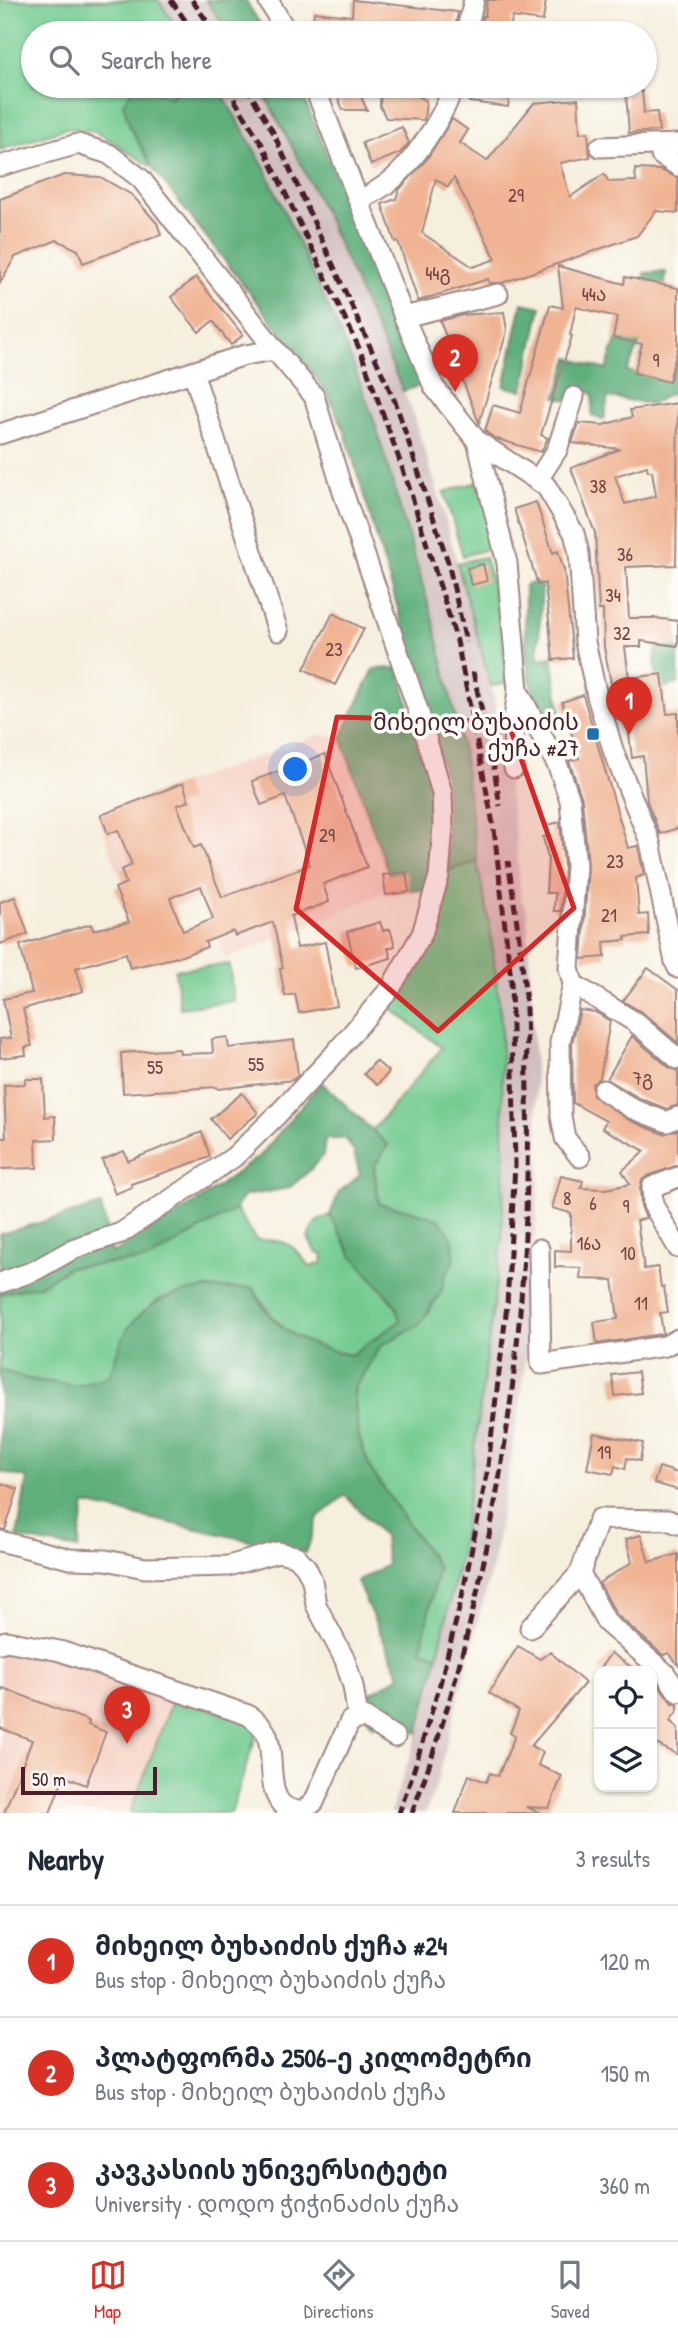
<!DOCTYPE html>
<html lang="en">
<head>
<meta charset="utf-8">
<style>
  :root { --surface:#fff; --page:#f2f2f3; --text:#1f2937; --muted:#747a83; --line:#e0e1e3; --accent:#d93025 }
  body { margin:0; font-family:"Patrick Hand","Noto Sans Georgian",sans-serif; background:var(--page); color:var(--text) }
  .controls { position:absolute; right:21px; bottom:21px; display:grid; overflow:hidden; border-radius:14px; box-shadow:0 2px 5px #0004 }
  .controls button { width:63px; height:63px; display:grid; place-items:center; padding:0; border:0; border-bottom:2px solid var(--line); background:var(--surface); color:var(--text); font:35px sans-serif }
  .scale { position:absolute; left:21px; bottom:18px; width:136px; box-sizing:border-box; padding-left:7px; border:4px solid #4a1f2b; border-top:0; font-size:19px; line-height:24px; white-space:nowrap; color:#4a1f2b; -webkit-text-stroke:5px #fdfcf7; paint-order:stroke }
  .you { position:absolute; left:296px; top:770px; width:24px; height:24px; margin:-18px; border:5px solid #fff; border-radius:50%; background:#1a73e8; box-shadow:0 0 0 10px #1a73e833 }
  .badge { display:grid; place-items:center; width:46px; height:46px; border-radius:50%; background:var(--accent); color:#fff; font-size:23px; font-weight:700 }
  .pin { position:absolute; translate:-50% -58px; filter:drop-shadow(0 2px 4px #0008) }
  .pin::after { content:''; position:absolute; top:37px; width:24px; height:21px; background:inherit; clip-path:polygon(0 0,100% 0,50% 100%) }
  .list { margin:0; padding:0; list-style:none }
  h2 { display:flex; justify-content:space-between; align-items:center; height:91px; margin:0; padding:0 28px; font-size:30px }
  h2 small { font-size:23px; font-weight:400; color:var(--muted) }
  .list li { display:grid; grid-template-columns:46px 1fr auto; gap:21px; align-items:center; box-sizing:border-box; height:112px; padding:0 28px; border-top:2px solid var(--line) }
  .list b { display:block; font-size:26px; white-space:nowrap }
  .list p { margin:0; font-size:23px; white-space:nowrap; color:var(--muted) }
  .list em { font-size:23px; font-style:normal; color:var(--muted) }
  .icon { flex:none; width:38px; height:38px; fill:none; stroke:currentColor; stroke-width:2; stroke-linecap:round; stroke-linejoin:round }
  .map { position:relative; flex:none; width:678px; height:1813px; overflow:hidden }
  .search { position:absolute; background:var(--surface); box-shadow:0 2px 5px #0004; left:21px; right:21px; top:21px; height:77px; display:flex; align-items:center; gap:18px; box-sizing:border-box; padding:0 24px; border-radius:38px; color:var(--muted); font-size:26px }
  .sheet { height:427px; background:var(--surface) }
  nav { display:flex; justify-content:space-around; align-items:center; box-sizing:border-box; height:98px; border-top:2px solid var(--line); background:var(--surface); font-size:19px; color:var(--muted) }
  nav a { display:grid; justify-items:center; gap:4px }
  nav .on { color:var(--accent) }
  .map>svg:first-child { display:block }
  .built { fill:#f6d2c5 }
  .industrial { fill:#d1bfbf }
  .green { fill:#73cb91; stroke:#5e755e; stroke-width:2 }
  .forest { fill:#5eaf7b; stroke:#546753; stroke-width:2 }
  .building { fill:#f0b393; fill-rule:evenodd }
  .lines { fill:none; stroke-linecap:round; stroke-linejoin:round }
  .minor-casing { stroke:#a08784; stroke-width:23 }
  .minor { stroke:#fff; stroke-width:19 }
  .rail { stroke:#4a1f2b; stroke-width:5; stroke-dasharray:10 5; stroke-linecap:butt }
  .marked { fill:#d62828; fill-opacity:0.2; stroke:#d62828; stroke-width:5; stroke-linejoin:round }
  .poi-dot { fill:#1f6fb2; stroke:#fdfcf7; stroke-width:2.5 }
  .labels { text-anchor:middle; dominant-baseline:central; stroke-width:7; stroke-linejoin:round; paint-order:stroke }
  .number-label { font-size:19px; fill:#744445 }
  .poi-label { font-size:23px; fill:#4a1f2b; stroke:#fdfcf7; text-anchor:end }
</style>
</head>
<body>
<div class="map">
<svg width="678" height="1813" viewBox="0 0 678 1813">
  <rect width="100%" height="100%" fill="#fdfcf7"/>
  <filter id="ink" filterUnits="userSpaceOnUse"><feTurbulence type="fractalNoise" baseFrequency=".0143" numOctaves="2"/><feDisplacementMap in="SourceGraphic" scale="14" xChannelSelector="R" yChannelSelector="G"/><feConvolveMatrix kernelMatrix="1 2 1 2 8 2 1 2 1" color-interpolation-filters="sRGB"/></filter>
  <filter id="wash" filterUnits="userSpaceOnUse"><feTurbulence type="fractalNoise" baseFrequency=".00686" numOctaves="4" result="noise"/><feDisplacementMap in="SourceGraphic" scale="28" xChannelSelector="R" yChannelSelector="G"/><feGaussianBlur stdDeviation="1.57" result="paint"/><feColorMatrix in="noise" values="0 0 0 0 0 0 0 0 0 0 0 0 0 0 0 0 0 1.4 0 .05"/><feComposite in="paint" operator="in"/></filter>
  <g filter="url(#wash)">
    <rect width="100%" height="100%" fill="#f6efde"/>
    <g class="built">
      <polygon points="319,735 341,737 394,889 226,959 200,897 136,921 97,814"/>
      <polygon points="0,1651 42,1652 259,1726 231,1813 0,1813"/>
    </g>
    <g class="industrial">
      <polygon points="158,0 206,0 229,33 181,33"/>
      <polygon points="218,86 259,86 278,120 345,256 411,408 438,492 496,706 516,840 521,899 527,913 540,1165 531,1310 520,1406 492,1567 435,1790 425,1813 390,1813 418,1733 461,1551 502,1238 504,1097 501,1021 490,927 477,862 463,752 435,627 233,109"/>
    </g>
    <g class="green">
      <polygon points="0,0 158,0 181,33 33,33 33,86 182,86 170,98 149,88 130,127 152,167 96,132 66,128 0,150"/>
      <polygon points="478,482 497,546 463,556 444,492"/>
      <polygon points="485,557 491,578 510,682 491,686 457,563"/>
      <polygon points="477,862 490,927 501,1021 504,1162 502,1238 461,1551 438,1655 420,1650 438,1567 371,1470 358,1436 354,1389 381,1345 419,1325 441,1292 445,1276 455,1259 438,1219 409,1210 379,1204 374,1167 388,1145 372,1131 442,1048 386,1004 408,978 433,920 448,870"/>
      <polygon points="229,964 234,1001 180,1008 175,970"/>
      <path d="M236,1209L256,1240C288,1240 290,1242 310,1267L322,1263L323,1255L315,1251L308,1237L316,1222L330,1215L352,1255L396,1306L400,1321L351,1355C298,1344 281,1334 253,1288H206L159,1299L129,1327L109,1376L76,1386L28,1379L0,1370V1294L40,1285L70,1267L147,1260Z"/>
      <polygon points="174,1696 259,1726 231,1813 130,1813"/>
    </g>
    <g class="forest">
      <polygon points="206,0 245,0 266,33 229,33"/>
      <polygon points="182,86 218,86 265,169 347,349 374,420 435,627 463,752 477,862 448,870 445,777 397,605 344,429 326,391 152,167 130,127 123,103 135,88 149,88 170,98"/>
      <path d="M259,86H298L300,89L422,385L403,391C358,288 315,183 259,86Z"/>
      <polygon points="666,272 664,292 627,371 669,381 678,358 678,397 669,394 652,404 608,397 604,419 592,416 593,394 573,387 567,400 556,397 569,358 606,370 617,337 647,297 644,273"/>
      <polygon points="522,303 541,307 523,390 504,387"/>
      <path d="M542,581L538,659L552,657L561,715L542,720C522,671 525,635 525,585Z"/>
      <polygon points="656,646 678,648 678,684 660,688 655,666"/>
      <polygon points="398,668 437,803 429,891 394,889 341,737 374,669"/>
      <path d="M321,1082L388,1145L374,1167L379,1204L409,1210L438,1219L452,1237L455,1259L445,1276L441,1292L419,1325L381,1345L354,1389L358,1436L371,1470L438,1567L421,1650L438,1655L418,1733L388,1717L372,1727L359,1700L400,1676L357,1582L387,1565L384,1536L345,1495L318,1517L306,1553L273,1549L256,1542L85,1504L78,1549L17,1538L27,1478L0,1472V1370L28,1379L76,1386L109,1376C115,1361 120,1339 130,1326C161,1286 206,1288 253,1288C258,1297 263,1309 271,1317C292,1340 321,1349 351,1355L400,1321L396,1306L352,1255L330,1215L339,1192L360,1175L354,1152L346,1139H325L323,1155L309,1171L289,1188L243,1196L236,1209L147,1260L70,1267L40,1285L0,1294V1234L101,1205L112,1253L201,1199L261,1155Z"/>
    </g>
    <g id="blocks">
      <g class="building">
        <polygon points="353,0 458,12 454,33 441,33 441,30 389,23 388,30 382,30 381,33 312,33 314,12 352,16"/>
        <polygon points="487,0 546,0 543,21 512,17 510,33 479,33 483,16 485,16"/>
        <polygon points="333,86 356,86 367,110 343,110"/>
        <polygon points="381,86 407,88 426,101 424,120 386,118 380,106"/>
        <polygon points="471,86 511,86 508,107 469,102"/>
        <polygon points="642,91 644,113 657,112 659,131 629,133 626,93"/>
        <path d="M578,99L580,133L588,132L590,157L560,163L570,197L604,174L609,182L636,181L635,169L661,170L678,178V213L656,211L637,236L502,283H490L488,279L418,301L398,241L395,242L382,204L396,199L399,190L427,159L452,119L468,130L460,143L487,161L534,103ZM454,178L496,259L473,267L422,233L436,179L448,187Z"/>
        <polygon points="402,127 409,143 400,153 371,165 362,143"/>
        <polygon points="64,175 100,177 132,195 157,223 161,235 83,263 78,250 57,240 15,257 0,283 0,199"/>
        <polygon points="558,266 624,284 625,277 678,288 678,347 669,382 634,373 642,344 613,338 617,317 576,307 570,335 572,336 541,435 548,438 541,452 494,438 485,431 493,405 520,413 550,305 563,308"/>
        <polygon points="196,277 243,335 231,345 213,321 199,332 171,297"/>
        <polygon points="504,312 507,331 479,423 440,321 463,315"/>
        <path d="M678,403L676,565L626,567L629,618H654L678,621V646L641,641V647H625L629,678L662,674L667,714L678,713V828L660,834L647,801L643,756L632,758L625,703L615,704L604,647L603,610H599L595,533L571,468L620,449L572,443L579,423L603,425L632,417L630,410ZM647,466L648,471H652L656,496L625,504L615,476Z"/>
        <polygon points="536,502 553,553 558,551 564,570 573,658 553,660 545,583 538,585 514,509"/>
        <polygon points="483,564 487,581 471,585 467,568"/>
        <polygon points="333,613 364,629 335,685 304,669"/>
        <polygon points="583,695 628,848 638,846 644,875 636,878 639,915 648,914 649,935 625,937 626,940 604,942 605,957 582,959 588,865 582,799 569,761 579,758 562,702"/>
        <path d="M325,754L367,867L323,884L329,902L291,916L297,948L325,942L337,1006L299,1013L295,994L285,996L280,969L283,968L273,922L235,936L233,931L205,942L207,947L182,956L130,968L126,953L76,968L83,991L23,1009L32,1046L25,1047L26,1055L0,1058V1039L11,1038L3,999L32,993L20,945L91,924L93,930L129,922L115,888L126,883L121,870L132,865L118,830L108,834L101,815L183,783L189,801L177,805L194,848L201,845L222,897L310,865L285,796L261,805L252,781ZM201,886L213,919L183,931L170,898Z"/>
        <polygon points="560,822 564,866 561,911 554,911 555,893 546,893 548,858 543,837 550,836 547,825"/>
        <polygon points="406,872 409,892 386,895 383,875"/>
        <polygon points="15,897 28,934 0,944 0,902"/>
        <polygon points="380,922 383,931 390,929 395,946 388,948 391,958 356,968 347,932"/>
        <polygon points="648,968 678,990 678,1043 643,1013 623,1001"/>
        <polygon points="580,1010 595,1012 610,1021 600,1078 592,1084 593,1096 629,1120 663,1134 678,1130 678,1165 648,1176 642,1180 640,1188 641,1206 646,1218 637,1221 644,1269 658,1267 661,1287 664,1287 668,1312 660,1313 663,1333 661,1334 597,1344 594,1322 618,1319 613,1280 580,1279 581,1268 555,1267 555,1250 571,1251 571,1213 552,1208 561,1176 583,1181 581,1188 606,1189 630,1184 622,1171 645,1151 602,1128 606,1121 573,1103 572,1043"/>
        <polygon points="632,1036 670,1068 678,1071 678,1105 667,1109 639,1098 607,1079"/>
        <polygon points="227,1037 229,1048 294,1040 298,1075 293,1080 218,1089 217,1087 123,1093 121,1053 179,1049 180,1054 213,1053 212,1039"/>
        <polygon points="376,1061 389,1072 377,1085 364,1074"/>
        <polygon points="25,1079 43,1079 45,1117 55,1116 56,1139 36,1140 37,1168 0,1169 0,1138 6,1138 4,1085 25,1084"/>
        <polygon points="242,1093 258,1113 227,1139 211,1119"/>
        <polygon points="202,1132 210,1157 131,1184 132,1187 115,1194 102,1160 124,1151 128,1161"/>
        <polygon points="638,1372 641,1393 615,1396 612,1375"/>
        <polygon points="594,1433 643,1443 640,1461 627,1458 625,1469 615,1466 613,1474 587,1469"/>
        <polygon points="659,1467 678,1473 678,1490 654,1483"/>
        <polygon points="0,1483 18,1489 5,1530 0,1529"/>
        <polygon points="641,1535 649,1562 678,1554 678,1665 669,1653 663,1655 617,1615 599,1583 632,1562 626,1539"/>
        <polygon points="518,1646 540,1659 550,1652 585,1683 531,1746 543,1752 538,1765 562,1776 549,1808 526,1807 541,1813 455,1813 469,1775 486,1782 490,1773 498,1776 515,1736 510,1733 519,1711 489,1693"/>
        <polygon points="611,1653 637,1671 598,1671"/>
        <polygon points="652,1682 661,1688 672,1703 678,1704 678,1710 670,1721 678,1728 678,1755 652,1742"/>
        <polygon points="3,1688 89,1721 88,1725 106,1732 86,1785 64,1776 50,1813 4,1813 32,1740 0,1728 0,1695"/>
      </g>
    </g>
  </g>
  <g filter="url(#ink)">
    <use href="#blocks" fill-opacity="0" stroke="#a08784" stroke-width="2"/>
    <g class="lines">
      <defs>
        <g id="minor">
          <polyline points="268,0 287,33"/>
          <polyline points="466,33 474,0"/>
          <polyline points="314,86 404,317 434,387 477,441 546,486 574,533 579,553 585,642 597,696 614,753 650,842 675,962 678,968"/>
          <polyline points="660,145 661,155 678,166"/>
          <polyline points="600,147 678,144"/>
          <polyline points="0,166 78,144 109,154 141,179 275,350 314,396 343,492 418,710 442,793 443,826 439,876 422,934 390,989 331,1058 276,1116 234,1157 121,1233 75,1248 34,1271 0,1283"/>
          <path d="M359,201C369,195 379,190 388,183C411,166 446,114 453,86"/>
          <polyline points="404,317 498,294"/>
          <polyline points="193,372 278,631"/>
          <polyline points="0,434 245,355 275,350"/>
          <polyline points="477,441 507,563 518,691 558,766 570,800 576,866 569,968 573,984 635,1022 678,1059"/>
          <polyline points="537,481 557,450 574,397"/>
          <polyline points="514,768 513,725 518,691"/>
          <polyline points="573,984 560,1042 561,1116 565,1138 580,1157"/>
          <polyline points="603,1090 633,1109 667,1122 678,1117"/>
          <polyline points="678,1177 652,1187 653,1205 678,1248"/>
          <polyline points="539,1249 541,1364 665,1346 678,1339"/>
          <polyline points="0,1541 70,1559 106,1560 145,1568 228,1566 278,1552 296,1556 306,1567 312,1580 316,1605 345,1660 353,1686 358,1718"/>
          <polyline points="580,1573 607,1623 665,1673 678,1692"/>
          <polyline points="530,1628 580,1573 599,1519 668,1520 678,1524"/>
          <path d="M0,1643L6,1641L60,1651L248,1715C255,1720 264,1727 267,1735C277,1762 261,1812 303,1811L314,1802L350,1721L364,1717L395,1737"/>
        </g>
      </defs>
      <use href="#minor" class="minor-casing"/>
      <use href="#minor" class="minor"/>
      <g class="rail">
        <polyline points="171,0 194,33"/>
        <polyline points="192,0 215,33"/>
        <polyline points="226,86 263,146 360,350 408,484 457,641 494,829 511,980 515,1165 507,1305 487,1474 462,1597 440,1684 412,1776 399,1813"/>
        <polyline points="246,86 273,132 396,404 448,562 466,642"/>
        <polyline points="473,672 492,756 500,806"/>
        <path d="M412,1813C495,1591 532,1329 527,1093C526,1056 528,1018 524,982C520,942 514,901 508,861"/>
      </g>
    </g>
  </g>
  <path class="marked" d="M337,717L508,722L574,908L438,1031L296,909Z"/>
  <rect class="poi-dot" x="586" y="727" width="14" height="14" rx="3.5"/>
  <g class="labels">
    <g class="number-label">
      <text x="516" y="195">29</text>
      <text x="438" y="273">44გ</text>
      <text x="594" y="294">44ა</text>
      <text x="656" y="360">9</text>
      <text x="598" y="486">38</text>
      <text x="625" y="554">36</text>
      <text x="613" y="595">34</text>
      <text x="622" y="633">32</text>
      <text x="334" y="649">23</text>
      <text x="327" y="835">29</text>
      <text x="615" y="861">23</text>
      <text x="609" y="915">21</text>
      <text x="256" y="1064">55</text>
      <text x="155" y="1067">55</text>
      <text x="643" y="1078">7გ</text>
      <text x="567" y="1198">8</text>
      <text x="593" y="1203">6</text>
      <text x="626" y="1206">9</text>
      <text x="589" y="1243">16ა</text>
      <text x="628" y="1253">10</text>
      <text x="641" y="1303">11</text>
      <text x="604" y="1452">19</text>
    </g>
    <g class="poi-label">
      <text x="579" y="721">მიხეილ ბუხაიძის<tspan x="579" dy="26">ქუჩა #27</tspan></text>
    </g>
  </g>
</svg>
<div class="controls">
<button><svg class="icon" aria-label="locate" viewBox="0 0 24 24"><circle cx="12" cy="12" r="6"/><path d="M12 2v4M12 18v4M2 12h4M18 12h4"/></svg></button>
<button><svg class="icon" aria-label="layers" viewBox="0 0 24 24"><path d="M12 4l9 5-9 5-9-5zM3 14l9 5 9-5"/></svg></button>
</div>
<div class="scale">50 m</div>
<div class="you"></div>
<div class="pin badge" style="left:629px;top:735px">1</div>
<div class="pin badge" style="left:455px;top:392px">2</div>
<div class="pin badge" style="left:127px;top:1744px">3</div>
<div class="search"><svg class="icon" aria-label="search" viewBox="0 0 24 24"><circle cx="10" cy="10" r="6"/><path d="M15 15l6 6"/></svg>Search here</div>
</div>
<section class="sheet">
<h2>Nearby<small>3 results</small></h2>
<ul class="list">
<li><span class="badge">1</span><div><b>მიხეილ ბუხაიძის ქუჩა #24</b><p>Bus stop · მიხეილ ბუხაიძის ქუჩა</p></div><em>120 m</em></li>
<li><span class="badge">2</span><div><b>პლატფორმა 2506-ე კილომეტრი</b><p>Bus stop · მიხეილ ბუხაიძის ქუჩა</p></div><em>150 m</em></li>
<li><span class="badge">3</span><div><b>კავკასიის უნივერსიტეტი</b><p>University · დოდო ჭიჭინაძის ქუჩა</p></div><em>360 m</em></li>
</ul>
</section>
<nav>
<a class="on"><svg class="icon" aria-label="map" viewBox="0 0 24 24"><path d="M3 6l6-2 6 2 6-2v14l-6 2-6-2-6 2zM9 4v14M15 6v14"/></svg>Map</a>
<a><svg class="icon" aria-label="directions" viewBox="0 0 24 24"><path d="M12 3l9 9-9 9-9-9zM9 14v-3h6M13 9l2 2-2 2"/></svg>Directions</a>
<a><svg class="icon" aria-label="saved" viewBox="0 0 24 24"><path d="M7 4h10v16l-5-4-5 4z"/></svg>Saved</a>
</nav>
</body>
</html>
